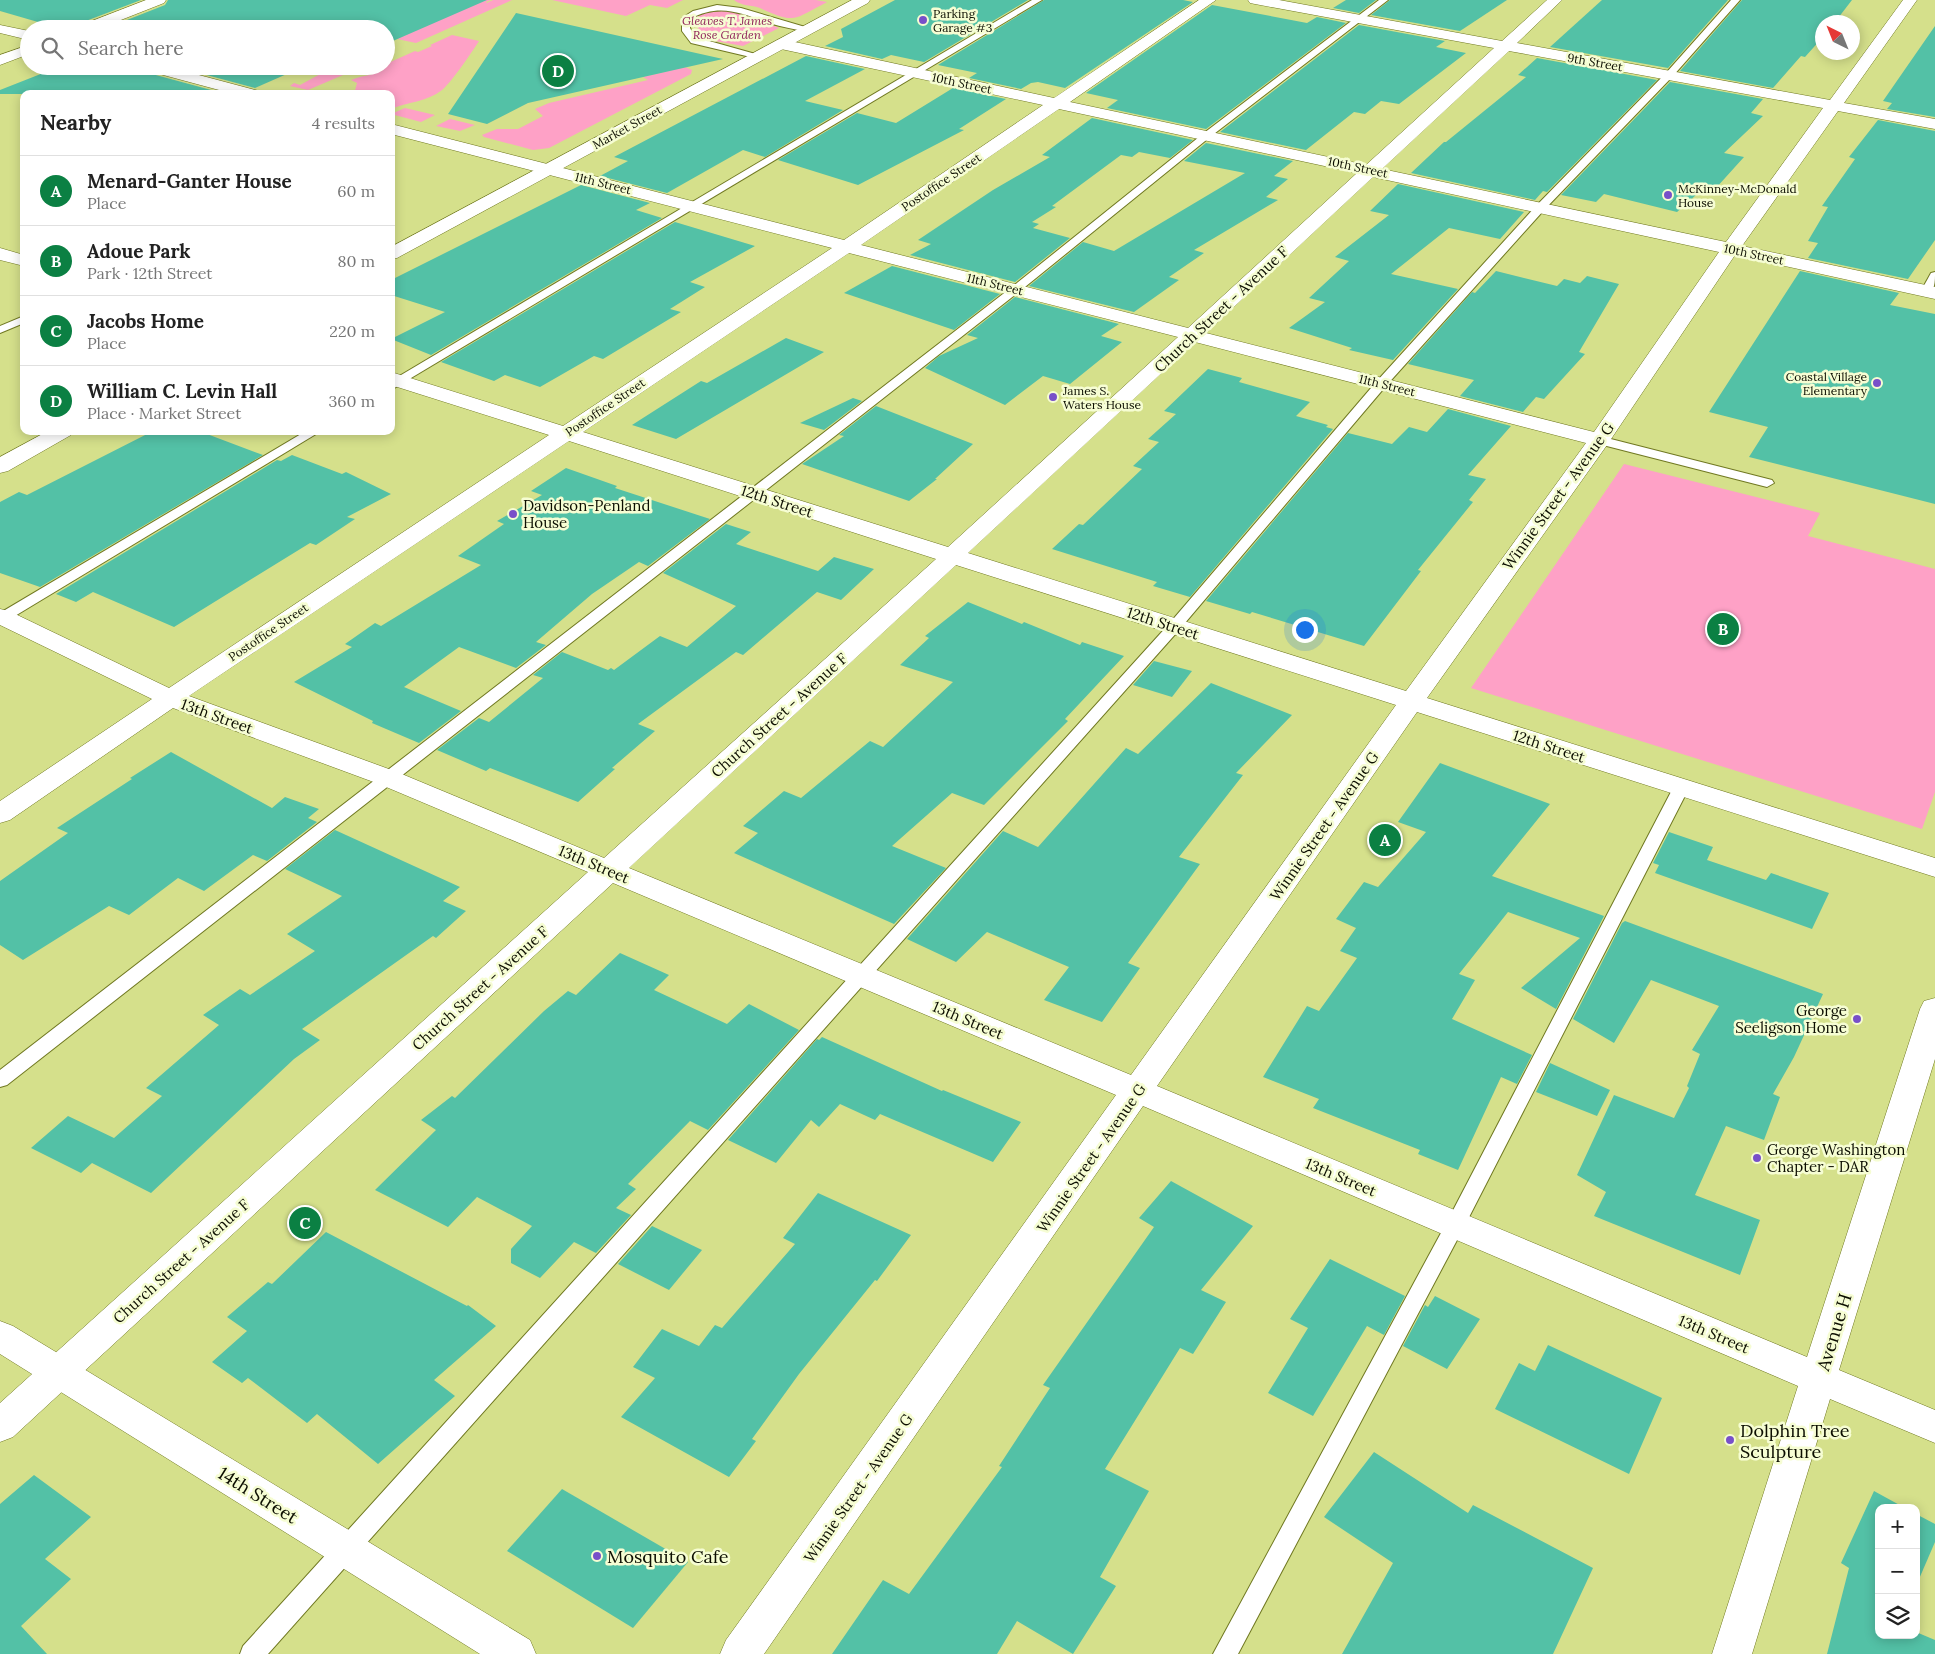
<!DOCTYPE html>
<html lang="en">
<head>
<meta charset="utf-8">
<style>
  :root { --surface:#fff; --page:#f2f2f2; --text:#222; --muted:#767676; --line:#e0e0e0; --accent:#0b8043 }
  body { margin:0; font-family:Lora,serif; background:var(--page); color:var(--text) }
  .controls { position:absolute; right:15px; bottom:15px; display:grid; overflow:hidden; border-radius:10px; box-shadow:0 2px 12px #0003 }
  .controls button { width:45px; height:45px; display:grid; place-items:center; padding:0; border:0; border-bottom:1px solid var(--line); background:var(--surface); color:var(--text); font:25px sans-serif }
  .compass { position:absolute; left:1815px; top:15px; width:45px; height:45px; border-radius:50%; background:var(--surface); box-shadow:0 2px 12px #0003; rotate:317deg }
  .you { position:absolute; left:1304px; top:629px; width:18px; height:18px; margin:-12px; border:4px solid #fff; border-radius:50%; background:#1a73e8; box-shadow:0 0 0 8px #1a73e833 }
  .badge { display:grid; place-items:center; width:32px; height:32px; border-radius:50%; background:var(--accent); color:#fff; font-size:16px; font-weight:700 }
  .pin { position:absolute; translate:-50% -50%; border:2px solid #fff; box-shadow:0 1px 5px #0006 }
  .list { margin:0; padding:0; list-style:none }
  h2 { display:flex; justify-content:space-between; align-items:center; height:65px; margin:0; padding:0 20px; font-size:21px }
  h2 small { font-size:16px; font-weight:400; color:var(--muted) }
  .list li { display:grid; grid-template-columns:32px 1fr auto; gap:15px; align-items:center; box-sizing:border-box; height:70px; padding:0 20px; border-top:1px solid var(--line) }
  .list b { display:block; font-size:19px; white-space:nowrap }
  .list p { margin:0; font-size:16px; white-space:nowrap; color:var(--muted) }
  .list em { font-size:16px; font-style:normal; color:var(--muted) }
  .icon { flex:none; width:28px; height:28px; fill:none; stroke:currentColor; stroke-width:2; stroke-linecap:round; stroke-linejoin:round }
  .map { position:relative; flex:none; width:1935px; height:1654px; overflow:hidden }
  .search { position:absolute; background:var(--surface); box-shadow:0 2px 12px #0003; left:20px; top:20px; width:375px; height:55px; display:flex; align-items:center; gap:12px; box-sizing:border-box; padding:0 18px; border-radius:28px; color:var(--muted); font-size:19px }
  .panel { position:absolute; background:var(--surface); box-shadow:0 2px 12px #0003; left:20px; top:90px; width:375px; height:345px; border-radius:10px }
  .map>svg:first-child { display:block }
  .green { fill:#fea1c6 }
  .building { fill:#53c1a6 }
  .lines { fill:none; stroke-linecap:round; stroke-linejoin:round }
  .lane-casing { stroke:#707821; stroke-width:2 }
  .street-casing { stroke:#707821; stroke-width:1 }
  .secondary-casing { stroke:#707821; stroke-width:1 }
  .lane { fill:#fff; fill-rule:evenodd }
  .street { fill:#fff; fill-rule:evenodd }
  .secondary { fill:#fff; fill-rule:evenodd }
  .poi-dot { fill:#7850c9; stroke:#f6fdd3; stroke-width:2 }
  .labels { text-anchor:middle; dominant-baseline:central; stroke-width:5; stroke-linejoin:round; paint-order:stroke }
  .far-poi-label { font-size:12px; fill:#0c0e00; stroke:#f6fdd3; text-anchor:start }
  .far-park-label { font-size:12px; font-style:italic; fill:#90235a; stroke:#f6fdd3 }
  .far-street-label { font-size:12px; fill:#0c0e00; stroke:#f6fdd3 }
  .street-label { font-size:15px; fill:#0c0e00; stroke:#f6fdd3 }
  .poi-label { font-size:15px; fill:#0c0e00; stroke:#f6fdd3; text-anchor:start }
  .near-street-label { font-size:18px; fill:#0c0e00; stroke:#f6fdd3 }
  .near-poi-label { font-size:18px; fill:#0c0e00; stroke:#f6fdd3; text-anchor:start }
</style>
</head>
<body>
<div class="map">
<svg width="1935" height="1654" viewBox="0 0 1935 1654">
  <rect width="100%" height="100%" fill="#d5e08b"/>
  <g class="green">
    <polygon points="480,0 491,0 486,2 487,3 493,0 512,0 416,43 397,39"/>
    <polygon points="552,0 683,0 667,8 650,5 626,16"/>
    <path d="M734,0H816L827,2C793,20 795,24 760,8C752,5 741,6 734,0Z"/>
    <polygon points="718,9 738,12 779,28 743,46 704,39 693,19 707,11"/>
    <path d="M452,35L479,41C472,52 451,83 442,90C427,102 407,102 391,109V94H354L357,83L351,80C362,75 372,76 383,70L377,68L386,66V64L415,51L418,52L432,46L430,45Z"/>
    <polygon points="685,67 692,70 691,74 549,148 533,150 484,137 482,135 497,129 518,129 543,116 535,109 549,103 648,80 643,77"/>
    <polygon points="343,70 350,72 308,90 290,86 294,83 300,85 324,72 334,74"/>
    <polygon points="405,108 435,115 421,122 391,114"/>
    <polygon points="450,119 475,125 460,131 436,126"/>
    <polygon points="1624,464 1820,513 1808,536 1935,569 1935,792 1922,829 1471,688"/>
  </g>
  <g class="building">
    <polygon points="0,0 141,0 78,24 75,29 62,29 0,11"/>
    <polygon points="168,0 487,0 386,44 386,29 104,29 165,5"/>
    <polygon points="895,0 1028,0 924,62 891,55 882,59 825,46 843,37 841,29"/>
    <polygon points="1044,0 1183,0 1193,2 1065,88 1038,82 1031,83 1021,89 969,78 977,73 938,65"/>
    <polygon points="1346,0 1376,0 1359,13 1333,8"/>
    <polygon points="1390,0 1507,0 1460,31 1371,15"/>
    <polygon points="1602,0 1728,0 1668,68 1550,47"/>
    <polygon points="1742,0 1852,0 1835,22 1822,22 1822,38 1805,57 1801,56 1773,88 1680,71"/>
    <polygon points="1212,5 1307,23 1317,17 1346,23 1206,129 1107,108 1118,100 1086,93"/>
    <polygon points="516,13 723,59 528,103 487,124 448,114"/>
    <polygon points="1359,25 1445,41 1436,47 1466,53 1399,104 1381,101 1365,114 1354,112 1306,150 1220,132"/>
    <polygon points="1935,26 1935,117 1887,109 1892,103 1883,101"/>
    <polygon points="806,56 865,69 805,101 843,110 765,157 743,150 667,193 600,176 628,161 614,157"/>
    <polygon points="1537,58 1657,80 1547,192 1543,191 1535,200 1411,173 1444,142 1446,142 1526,77 1518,75"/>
    <polygon points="61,66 136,66 141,71 226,94 0,94 0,90"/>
    <polygon points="173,66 305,66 255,88"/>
    <polygon points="1670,82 1763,99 1751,113 1763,116 1724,153 1744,157 1716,188 1706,186 1677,212 1604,194 1596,202 1561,195"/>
    <polygon points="953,88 1006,99 959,129 964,130 858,185 778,160 857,113 896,123"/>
    <polygon points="1092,118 1193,140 1170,158 1139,152 1132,157 1121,155 1052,206 1056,207 1032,222 1039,224 1033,228 1070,238 1015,282 910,255 931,244 918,240 993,190 1050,157 1042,155"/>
    <polygon points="1878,120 1935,131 1935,240 1908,279 1808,258 1818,243 1808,241 1828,207 1822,206 1855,159 1849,157"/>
    <polygon points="1206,143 1293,161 1274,176 1288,179 1266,197 1278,200 1194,250 1204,253 1169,277 1179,280 1134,312 1029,286 1083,242 1114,251 1245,173 1184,161"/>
    <polygon points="1398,184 1524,212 1500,239 1449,228 1391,274 1458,289 1393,360 1349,350 1352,348 1289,328 1325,302 1309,298 1349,261 1335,257 1389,215 1370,211"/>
    <polygon points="581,185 650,203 636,210 662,218 431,355 391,339 445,312 391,295 391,280"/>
    <polygon points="675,222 755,246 690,282 705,287 670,309 681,312 603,359 594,356 540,387 505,375 494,381 441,362"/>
    <polygon points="892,266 1000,294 954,330 844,293"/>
    <polygon points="1496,271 1557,286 1564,279 1580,283 1587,276 1619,284 1579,352 1585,354 1544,399 1536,397 1523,412 1460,396 1474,380 1408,364 1472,292 1475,293"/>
    <polygon points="1800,271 1899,293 1890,305 1935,314 1935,504 1749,457 1768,427 1709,412"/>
    <polygon points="1015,297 1119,324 1101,336 1122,342 1070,384 1043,376 1005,405 925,368 939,356 978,338 967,335"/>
    <polygon points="786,338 824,352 676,439 632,425 701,381 707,383"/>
    <polygon points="1208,369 1242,378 1239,382 1310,402 1296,416 1328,425 1326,427 1333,429 1190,597 1153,586 1157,582 1052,549 1079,524 1083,525 1142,469 1133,466 1159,442 1148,439 1176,414 1164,411"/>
    <polygon points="853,398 862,401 824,430 800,423"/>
    <polygon points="876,406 973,444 935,479 937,479 909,501 802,464 844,436 839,435"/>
    <polygon points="1448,409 1511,426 1468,475 1486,479 1469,500 1473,502 1418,570 1421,571 1364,646 1252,612 1250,614 1206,601 1348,433 1392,444 1409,427 1427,432"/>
    <polygon points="153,431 199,431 263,455 40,587 0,573 0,502 19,492 27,495"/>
    <polygon points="292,455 342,474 346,472 391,494 347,517 355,519 316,545 310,543 174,627 93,592 76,602 56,594 277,460 281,461"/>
    <polygon points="566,468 617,486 615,488 710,519 648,566 639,562 592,594 536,642 546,645 516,668 459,647 404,687 461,711 419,743 372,723 373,721 294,682 352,647 345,644 375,623 381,626 481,565 458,556 504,524 497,521 542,495 531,491"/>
    <polygon points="726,524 751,532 736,544 818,571 834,557 874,569 841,600 817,592 743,655 736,652 638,724 655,731 612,768 615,769 578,802 490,768 486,771 437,750 479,718 489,722 543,678 533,675 562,652 608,670 611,668 614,670 660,636 687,647 736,606 663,573"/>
    <polygon points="968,602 1022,624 1024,622 1080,645 1082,642 1124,656 1065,719 1068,721 984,805 952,793 892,846 946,868 894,924 734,853 758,833 743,826 784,791 801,798 870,741 883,747 953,682 900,665 929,638 925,636"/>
    <polygon points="1154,661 1192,671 1172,697 1133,685"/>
    <polygon points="1211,683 1292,715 1236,773 1243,775 1179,857 1200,864 1128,963 1140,968 1102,1022 1044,1000 1069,967 987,932 956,962 907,939 1003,831 1038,847 1126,748 1138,754"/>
    <polygon points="171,752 272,808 285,797 319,809 308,818 317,822 267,861 253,855 204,891 178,878 129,915 109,906 23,960 0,945 0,881 68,833 57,828 132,779 130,778"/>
    <polygon points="1440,763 1550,804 1492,876 1604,916 1556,1009 1521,988 1580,938 1508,912 1459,974 1475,980 1452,1019 1532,1055 1517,1084 1501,1077 1458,1170 1418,1154 1420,1150 1313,1108 1319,1099 1263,1077 1307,1006 1319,1011 1357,958 1340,951 1356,928 1336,919 1364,882 1378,887 1426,832 1398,822"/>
    <polygon points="335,830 460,887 443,901 466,911 436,938 433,936 302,1029 320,1040 294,1059 151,1193 92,1163 81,1173 31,1148 68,1116 114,1138 162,1096 146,1088 219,1025 203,1015 240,989 250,995 315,951 287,934 342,896 285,869"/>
    <polygon points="1669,832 1713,847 1707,860 1766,880 1771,873 1829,893 1812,929 1655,873 1659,865 1653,863"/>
    <polygon points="1625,921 1823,994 1794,1057 1773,1094 1780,1097 1764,1140 1726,1126 1695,1195 1760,1220 1740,1275 1594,1216 1606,1192 1577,1175 1614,1095 1674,1118 1689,1088 1687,1086 1700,1054 1692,1050 1719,1006 1651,980 1614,1043 1573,1019 1622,923"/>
    <polygon points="620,953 669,975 654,990 727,1024 749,1004 799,1030 708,1130 690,1121 628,1184 636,1189 616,1208 631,1215 596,1253 574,1242 540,1278 511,1263 511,1249 532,1226 477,1197 448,1227 375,1190 436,1130 421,1120 452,1096 455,1098 544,1011 568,991 576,995"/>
    <polygon points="822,1037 942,1091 943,1090 1021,1122 993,1162 880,1114 875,1120 840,1104 819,1127 811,1120 776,1163 728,1140 817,1039 819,1040"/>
    <polygon points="1550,1063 1610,1090 1597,1116 1536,1092"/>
    <polygon points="1171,1181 1253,1226 1201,1290 1226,1302 1193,1354 1180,1348 1105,1469 1149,1491 1100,1577 1116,1586 1073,1654 1017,1621 997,1654 832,1654 883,1580 909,1594 1002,1467 999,1466 1050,1388 1043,1385 1154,1227 1139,1218"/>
    <polygon points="818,1193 911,1235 877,1281 875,1280 799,1374 752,1439 756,1441 729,1477 621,1417 655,1378 633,1367 662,1329 699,1346 715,1325 722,1328 795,1244 783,1238"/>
    <polygon points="652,1226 702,1250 669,1290 618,1264"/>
    <polygon points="326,1232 467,1306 468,1305 496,1326 434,1380 455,1396 378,1464 317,1414 307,1423 248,1378 242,1383 212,1362 247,1331 227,1317 268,1282 272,1284"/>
    <polygon points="1330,1259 1405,1296 1384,1335 1367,1326 1313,1416 1268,1393 1308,1328 1290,1319"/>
    <polygon points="1435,1296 1480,1319 1447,1369 1403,1346 1425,1305 1428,1307"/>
    <polygon points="1548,1345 1662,1398 1629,1474 1495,1409 1519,1363 1535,1371"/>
    <polygon points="1374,1452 1468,1513 1473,1505 1593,1568 1553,1654 1342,1654 1393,1563 1324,1517"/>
    <polygon points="34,1475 91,1517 45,1559 71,1579 21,1626 47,1654 0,1654 0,1504"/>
    <polygon points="562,1489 688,1562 633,1628 507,1551"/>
    <polygon points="1874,1491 1905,1508 1879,1508 1879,1635 1916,1635 1916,1632 1935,1640 1935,1654 1827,1654 1849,1568 1841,1563"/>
    <polygon points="1916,1514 1935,1524 1935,1542 1916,1586"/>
  </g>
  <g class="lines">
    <defs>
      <g id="lane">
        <polygon points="1032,0 1042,0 391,390 391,381"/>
        <polygon points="1379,0 1388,0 1210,137 1020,291 7,1085 0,1087 0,1070 1012,287 1204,133"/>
        <polygon points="1731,0 1740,0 1672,77 1544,210 1385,387 1179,630 268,1654 240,1654 243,1646 1169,624 1377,381 1536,206 1666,73"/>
        <path d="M717,5L741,8L812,29L808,32C795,29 782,27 769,23C740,13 720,3 690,19V28L695,37L759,55V59L691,43L682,31V18L693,11Z"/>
        <path d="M1935,272C1935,280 1935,286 1931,293H1923L1921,291L1931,273Z"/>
        <polygon points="24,316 24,323 0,333 0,326"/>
        <polygon points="306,431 321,431 5,622 0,623 0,613"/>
        <polygon points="1599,436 1772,480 1774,483 1767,487 1595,443 1593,440"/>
        <polygon points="1681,783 1687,784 1689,788 1465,1225 1238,1654 1213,1654 1448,1220 1673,788 1675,784"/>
      </g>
      <g id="street">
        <path d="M1199,0H1216L1070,102L1366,165L1494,48L1255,4L1250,3L1248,0H1279L1502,41L1547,0H1562L1517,43L1830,100L1903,0H1917L1844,103L1935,119V129L1838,111L1742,246L1935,287V299L1735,255L1607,445L1427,698L1935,858V877L1417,712L1157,1086L1807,1357L1920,1009L1924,1001L1935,998V1059L1839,1370L1935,1410V1443L1830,1399L1752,1654H1712L1798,1386L1143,1106L764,1654H720L726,1640L1116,1095L613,883L13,1437L0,1442V1403L588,872L379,784L173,708L10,820L0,823V801L152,699L0,625V609L9,611L169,688L549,435L391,385V372L563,426L832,248L391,134V124L844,240L1043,105L781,49L776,47L773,44L776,41L781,39L1054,98ZM1509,51L1823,108L1726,242L1382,169ZM1059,109L1357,173L1188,328L861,245ZM1373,177L1719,252L1594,432L1206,333ZM849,253L1178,337L948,547L583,432ZM1195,342L1586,443L1406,691L968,553ZM569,441L936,559L604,858L397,772L189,696ZM956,565L1396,705L1131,1075L629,868Z"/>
        <polygon points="0,25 29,31 29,40 0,33"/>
        <polygon points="138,66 165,66 259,91 261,94 234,94 141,69"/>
        <polygon points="0,248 24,255 24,266 0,260"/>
      </g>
      <g id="secondary">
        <polygon points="146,0 166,0 164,3 98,29 77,29 79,26"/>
        <polygon points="852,0 870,0 868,3 397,258 391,259 391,247"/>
        <polygon points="29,45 29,54 0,65 0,55"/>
        <polygon points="48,431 74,431 71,435 8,471 0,473 0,457"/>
        <polygon points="0,1321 13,1326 530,1640 536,1654 480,1654 0,1354"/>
      </g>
    </defs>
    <use href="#lane" class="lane-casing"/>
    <use href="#street" class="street-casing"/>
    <use href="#secondary" class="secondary-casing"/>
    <use href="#lane" class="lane"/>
    <use href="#street" class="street"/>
    <use href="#secondary" class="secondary"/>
  </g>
  <g class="poi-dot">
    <circle cx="923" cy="20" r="5"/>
    <circle cx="1668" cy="195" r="5"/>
    <circle cx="1877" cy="383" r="5"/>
    <circle cx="1053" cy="397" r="5"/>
    <circle cx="513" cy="514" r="5"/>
    <circle cx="1857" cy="1019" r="5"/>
    <circle cx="1757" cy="1158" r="5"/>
    <circle cx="1730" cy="1440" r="5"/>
    <circle cx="597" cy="1556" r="5"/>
  </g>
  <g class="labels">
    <g class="far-poi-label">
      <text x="933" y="13">Parking<tspan x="933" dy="14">Garage #3</tspan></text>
      <text x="1678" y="188">McKinney-McDonald<tspan x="1678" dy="14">House</tspan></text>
      <text x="1867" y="376" text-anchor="end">Coastal Village<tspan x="1867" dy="14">Elementary</tspan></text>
      <text x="1063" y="390">James S.<tspan x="1063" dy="14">Waters House</tspan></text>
    </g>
    <g class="far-park-label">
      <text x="727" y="20">Gleaves T. James<tspan x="727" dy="14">Rose Garden</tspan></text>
    </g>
    <g class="far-street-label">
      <text transform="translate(1595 62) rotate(10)">9th Street</text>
      <text transform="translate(962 83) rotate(12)">10th Street</text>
      <text transform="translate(627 127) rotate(-29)">Market Street</text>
      <text transform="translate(1358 167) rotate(12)">10th Street</text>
      <text transform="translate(941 182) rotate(-34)">Postoffice Street</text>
      <text transform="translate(603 183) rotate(14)">11th Street</text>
      <text transform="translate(1754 254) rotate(12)">10th Street</text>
      <text transform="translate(995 284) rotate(14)">11th Street</text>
      <text transform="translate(1387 385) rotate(14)">11th Street</text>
      <text transform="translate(605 407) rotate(-34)">Postoffice Street</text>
      <text transform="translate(268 632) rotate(-34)">Postoffice Street</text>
    </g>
    <g class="street-label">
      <text transform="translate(1221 309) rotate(-43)">Church Street - Avenue F</text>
      <text transform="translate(1558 496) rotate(-54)">Winnie Street - Avenue G</text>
      <text transform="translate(777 501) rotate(18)">12th Street</text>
      <text transform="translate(1163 623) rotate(18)">12th Street</text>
      <text transform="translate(779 715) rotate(-42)">Church Street - Avenue F</text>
      <text transform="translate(217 716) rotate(20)">13th Street</text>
      <text transform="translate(1549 746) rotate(18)">12th Street</text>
      <text transform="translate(1324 826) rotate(-55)">Winnie Street - Avenue G</text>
      <text transform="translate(594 864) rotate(23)">13th Street</text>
      <text transform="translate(480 988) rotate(-42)">Church Street - Avenue F</text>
      <text transform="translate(968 1020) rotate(23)">13th Street</text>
      <text transform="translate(1091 1158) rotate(-55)">Winnie Street - Avenue G</text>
      <text transform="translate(1341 1177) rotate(23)">13th Street</text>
      <text transform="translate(181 1261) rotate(-42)">Church Street - Avenue F</text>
      <text transform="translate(1714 1334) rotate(23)">13th Street</text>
      <text transform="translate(858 1488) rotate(-55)">Winnie Street - Avenue G</text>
    </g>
    <g class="poi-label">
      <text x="523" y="505">Davidson-Penland<tspan x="523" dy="17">House</tspan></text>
      <text x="1847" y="1010" text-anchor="end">George<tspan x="1847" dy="17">Seeligson Home</tspan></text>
      <text x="1767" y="1149">George Washington<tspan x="1767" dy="17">Chapter - DAR</tspan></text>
    </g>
    <g class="near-street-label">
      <text transform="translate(1834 1332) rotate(-73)">Avenue H</text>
      <text transform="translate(258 1495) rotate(32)">14th Street</text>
    </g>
    <g class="near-poi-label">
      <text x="1740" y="1430">Dolphin Tree<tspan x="1740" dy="21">Sculpture</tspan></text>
      <text x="607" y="1556">Mosquito Cafe</text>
    </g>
  </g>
</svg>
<div class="controls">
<button>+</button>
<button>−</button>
<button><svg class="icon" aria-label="layers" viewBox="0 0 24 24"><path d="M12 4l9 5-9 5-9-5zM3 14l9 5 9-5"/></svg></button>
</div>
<svg class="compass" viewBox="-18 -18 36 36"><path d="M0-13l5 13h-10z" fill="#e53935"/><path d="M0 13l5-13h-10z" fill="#767676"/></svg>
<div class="you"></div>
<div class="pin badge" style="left:1385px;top:840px">A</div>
<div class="pin badge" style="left:1723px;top:629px">B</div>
<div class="pin badge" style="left:305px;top:1223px">C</div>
<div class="pin badge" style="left:558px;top:71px">D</div>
<div class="search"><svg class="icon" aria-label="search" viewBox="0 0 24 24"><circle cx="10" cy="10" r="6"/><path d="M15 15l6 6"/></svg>Search here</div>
<section class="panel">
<h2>Nearby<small>4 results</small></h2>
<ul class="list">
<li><span class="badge">A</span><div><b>Menard-Ganter House</b><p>Place</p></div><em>60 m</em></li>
<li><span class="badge">B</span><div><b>Adoue Park</b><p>Park · 12th Street</p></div><em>80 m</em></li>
<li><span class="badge">C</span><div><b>Jacobs Home</b><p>Place</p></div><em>220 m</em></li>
<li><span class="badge">D</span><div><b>William C. Levin Hall</b><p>Place · Market Street</p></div><em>360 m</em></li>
</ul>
</section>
</div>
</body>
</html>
